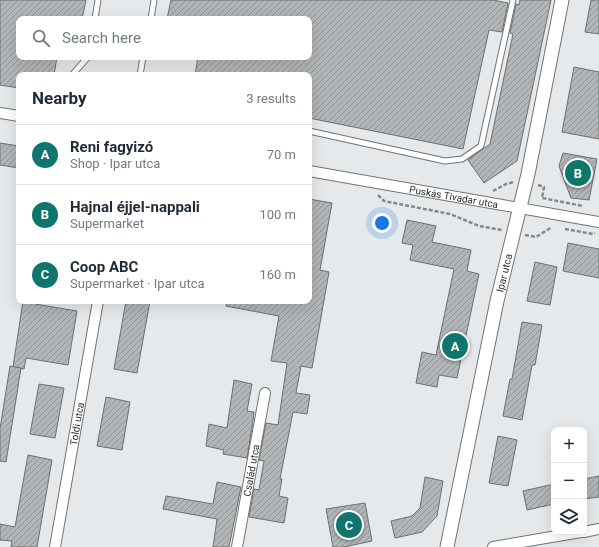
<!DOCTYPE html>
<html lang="en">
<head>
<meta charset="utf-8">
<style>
  :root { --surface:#fff; --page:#f2f2f3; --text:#1f2937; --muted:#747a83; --line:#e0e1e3; --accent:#0f766e }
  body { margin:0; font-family:Roboto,sans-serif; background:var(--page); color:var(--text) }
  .controls { position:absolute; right:12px; bottom:12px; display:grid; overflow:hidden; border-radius:8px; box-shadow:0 4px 16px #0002 }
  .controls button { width:36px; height:36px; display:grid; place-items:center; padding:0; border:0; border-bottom:1px solid var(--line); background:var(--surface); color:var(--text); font:20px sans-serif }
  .you { position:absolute; left:382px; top:223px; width:14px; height:14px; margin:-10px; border:3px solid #fff; border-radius:50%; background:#1a73e8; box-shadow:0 0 0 6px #1a73e833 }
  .badge { display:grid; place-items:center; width:26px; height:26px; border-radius:50%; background:var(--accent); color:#fff; font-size:13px; font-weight:700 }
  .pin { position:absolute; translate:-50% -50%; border:2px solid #fff; box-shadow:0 1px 4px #0006 }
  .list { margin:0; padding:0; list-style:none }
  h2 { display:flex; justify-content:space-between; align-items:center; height:52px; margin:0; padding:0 16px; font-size:17px }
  h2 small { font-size:13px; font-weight:400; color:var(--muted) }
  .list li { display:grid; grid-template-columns:26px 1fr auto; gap:12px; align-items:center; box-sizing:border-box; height:60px; padding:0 16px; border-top:1px solid var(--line) }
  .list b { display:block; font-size:15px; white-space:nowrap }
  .list p { margin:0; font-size:13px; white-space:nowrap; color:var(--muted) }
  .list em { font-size:13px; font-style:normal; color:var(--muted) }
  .icon { flex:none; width:22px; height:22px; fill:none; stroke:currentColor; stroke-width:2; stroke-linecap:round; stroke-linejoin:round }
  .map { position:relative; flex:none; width:599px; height:547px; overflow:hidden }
  .search { position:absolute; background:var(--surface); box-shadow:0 4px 16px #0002; left:16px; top:16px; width:296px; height:44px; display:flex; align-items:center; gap:10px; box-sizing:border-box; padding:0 14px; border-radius:8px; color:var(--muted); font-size:15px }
  .panel { position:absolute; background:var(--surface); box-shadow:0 4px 16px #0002; left:16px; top:72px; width:296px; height:232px; border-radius:8px }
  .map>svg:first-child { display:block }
  .building { fill:url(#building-hatch); stroke:#6d6f71 }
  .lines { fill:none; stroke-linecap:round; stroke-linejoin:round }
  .service-casing { stroke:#717475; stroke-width:7 }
  .minor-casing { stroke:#717475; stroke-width:12 }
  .tertiary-casing { stroke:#717475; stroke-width:15 }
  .path { stroke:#86898a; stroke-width:2.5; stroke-dasharray:4 2; stroke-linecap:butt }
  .service { stroke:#fff; stroke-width:5 }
  .minor { stroke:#fff; stroke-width:10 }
  .tertiary { stroke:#fff; stroke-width:13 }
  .labels { text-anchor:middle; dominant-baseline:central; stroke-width:3.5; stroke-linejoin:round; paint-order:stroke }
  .street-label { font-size:10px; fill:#292b2b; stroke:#f3f6f8 }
</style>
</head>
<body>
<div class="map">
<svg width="599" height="547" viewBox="0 0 599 547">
  <defs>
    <pattern id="building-hatch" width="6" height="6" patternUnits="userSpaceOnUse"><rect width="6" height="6" fill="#b3b6b8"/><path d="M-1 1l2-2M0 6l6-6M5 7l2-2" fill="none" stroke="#929496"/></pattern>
  </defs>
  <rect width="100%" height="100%" fill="#e6e9eb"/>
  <g class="building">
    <polygon points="0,0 86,0 82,19 19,19 19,57 57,57 54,75 19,75 19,88 0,85"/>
    <polygon points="171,0 493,0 508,3 502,32 489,30 463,149 309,118 309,75 195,75 198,57 309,57 309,19 167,19"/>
    <polygon points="520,0 551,0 517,161 484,183 468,160 490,144 513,34 510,33 516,4 519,5"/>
    <polygon points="591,0 599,0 599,34 585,32"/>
    <polygon points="574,67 599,72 599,139 562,132"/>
    <polygon points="0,143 19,146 19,168 0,165"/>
    <polygon points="563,153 597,159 589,200 571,198 559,166"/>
    <polygon points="309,199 332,203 320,270 329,272 312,368 301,366 296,393 310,395 307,414 293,412 280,479 282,479 279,496 288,498 284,523 249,517 254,489 259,490 264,461 259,460 266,423 278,425 287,363 271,361 279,316 226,306 227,301 309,301"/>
    <polygon points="407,220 436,226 432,242 471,250 467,271 479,274 457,378 439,375 437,387 416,383 422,352 436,355 454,269 410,260 413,245 402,243"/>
    <polygon points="568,243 599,249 599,278 563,271"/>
    <polygon points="535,262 557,267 550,305 527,301"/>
    <polygon points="23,301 35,301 35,304 77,311 68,365 26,358 24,369 13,367"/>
    <polygon points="126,301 150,301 137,373 114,369"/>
    <polygon points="522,322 542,325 535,365 532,365 522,420 503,416 510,379 512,379"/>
    <polygon points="10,366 21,368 6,462 0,461 0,429"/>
    <polygon points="234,380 252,384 247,411 254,412 253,421 247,458 223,454 224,450 206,446 209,424 227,428"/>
    <polygon points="39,384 64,388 55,438 30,434"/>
    <polygon points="106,397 130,402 122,450 97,446"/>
    <polygon points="498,436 517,440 508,486 489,483"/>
    <polygon points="28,455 52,460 37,547 11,547 12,541 0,540 0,524 15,527"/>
    <polygon points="599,476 599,497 584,499 584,479"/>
    <polygon points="425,477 443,481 437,516 422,532 395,538 391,521 412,516 420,508"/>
    <polygon points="217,482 241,487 229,547 213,547 217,519 163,509 166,496 213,504"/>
    <polygon points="554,484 554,504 527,510 523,491"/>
    <polygon points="365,503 372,541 344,547 333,547 326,509"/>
  </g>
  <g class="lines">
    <defs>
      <g id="service">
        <polyline points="95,19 98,0"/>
        <polyline points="151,19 154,0"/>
        <polyline points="72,75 88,57"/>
        <polyline points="140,75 143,57"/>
        <polyline points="309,131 445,161 462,159 481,146 513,0"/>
      </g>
      <g id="minor">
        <polyline points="0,113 19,116"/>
        <path id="s1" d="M309,171L599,222"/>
        <polyline points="584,532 599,529"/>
        <path id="s2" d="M55,547L98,301"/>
        <path id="s3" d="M237,547L265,393"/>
        <polyline points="493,547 581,532"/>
      </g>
      <g id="tertiary">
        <path id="s4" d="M447,547L497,301L528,174L562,0"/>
      </g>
    </defs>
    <use href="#service" class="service-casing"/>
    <use href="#minor" class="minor-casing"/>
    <use href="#tertiary" class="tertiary-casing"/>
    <g class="path">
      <polyline points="538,185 544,187 542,198 583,206"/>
      <polyline points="493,191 506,184 514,182"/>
      <polyline points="378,195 384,201 450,214 479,226 502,230"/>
      <polyline points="565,229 593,234 595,233"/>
      <polyline points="525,235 536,237 552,227"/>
    </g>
    <use href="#service" class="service"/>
    <use href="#minor" class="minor"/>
    <use href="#tertiary" class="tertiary"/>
  </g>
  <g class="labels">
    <g class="street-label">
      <text stroke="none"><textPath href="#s1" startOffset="147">Puskás Tivadar utca</textPath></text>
      <text stroke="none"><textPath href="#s4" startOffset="280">Ipar utca</textPath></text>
      <text stroke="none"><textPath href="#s2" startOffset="125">Toldi utca</textPath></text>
      <text stroke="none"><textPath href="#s3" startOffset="78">Család utca</textPath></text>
    </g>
  </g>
</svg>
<div class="controls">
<button>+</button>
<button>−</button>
<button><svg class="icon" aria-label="layers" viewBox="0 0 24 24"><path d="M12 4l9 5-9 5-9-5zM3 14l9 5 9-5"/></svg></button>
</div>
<div class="you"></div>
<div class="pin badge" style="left:455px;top:346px">A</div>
<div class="pin badge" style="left:578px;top:173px">B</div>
<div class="pin badge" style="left:349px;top:525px">C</div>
<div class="search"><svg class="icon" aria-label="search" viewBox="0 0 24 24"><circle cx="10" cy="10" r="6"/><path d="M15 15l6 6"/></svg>Search here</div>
<section class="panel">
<h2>Nearby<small>3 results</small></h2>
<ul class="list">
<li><span class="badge">A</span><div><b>Reni fagyizó</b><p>Shop · Ipar utca</p></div><em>70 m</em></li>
<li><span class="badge">B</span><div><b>Hajnal éjjel-nappali</b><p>Supermarket</p></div><em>100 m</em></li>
<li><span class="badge">C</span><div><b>Coop ABC</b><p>Supermarket · Ipar utca</p></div><em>160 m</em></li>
</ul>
</section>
</div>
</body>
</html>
